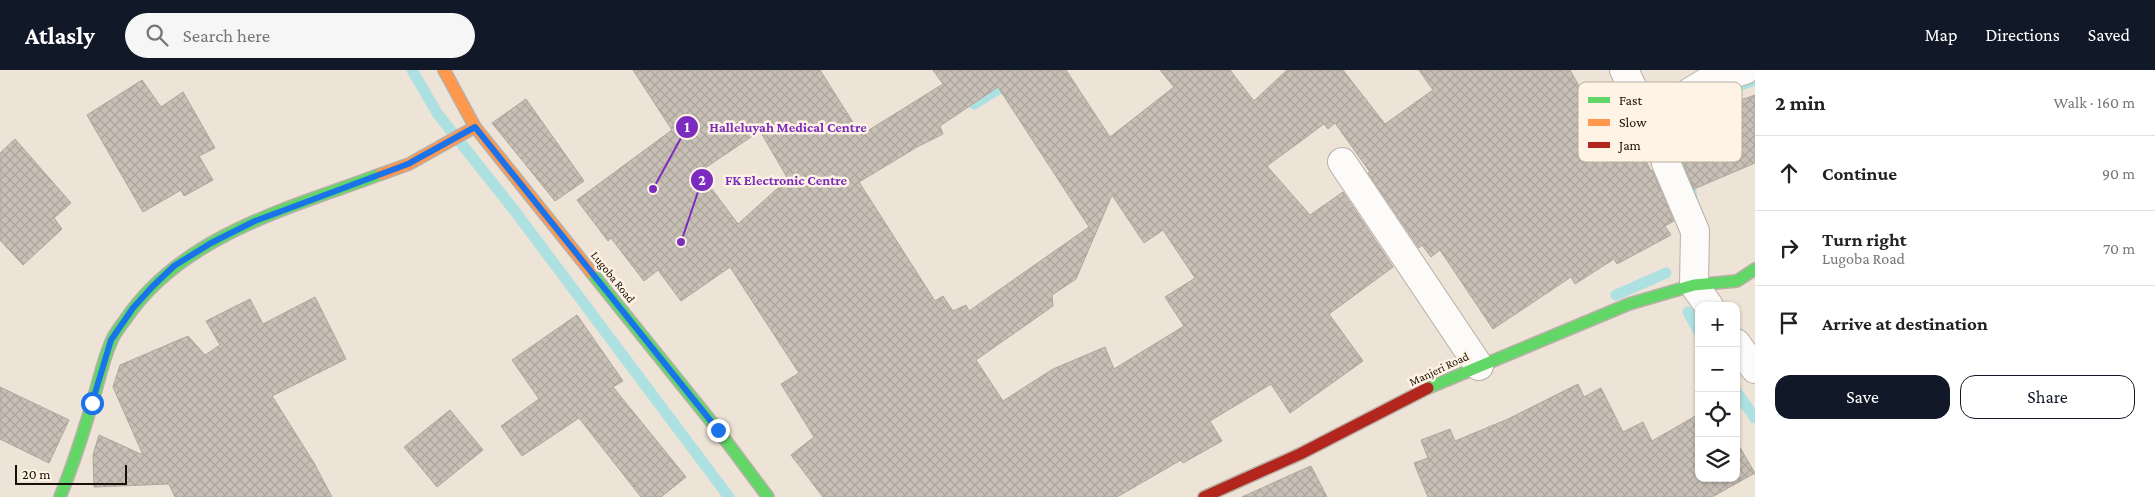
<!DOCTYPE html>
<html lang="en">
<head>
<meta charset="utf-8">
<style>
  :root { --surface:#fff; --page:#f6f6f6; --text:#222; --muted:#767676; --line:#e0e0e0; --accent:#111827 }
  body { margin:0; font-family:"Crimson Pro",serif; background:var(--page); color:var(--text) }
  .controls { position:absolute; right:15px; bottom:15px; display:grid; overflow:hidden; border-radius:10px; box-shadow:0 1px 4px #0004 }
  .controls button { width:45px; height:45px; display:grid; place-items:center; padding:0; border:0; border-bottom:1px solid var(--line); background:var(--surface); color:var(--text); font:25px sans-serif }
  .scale { position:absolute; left:15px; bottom:12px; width:112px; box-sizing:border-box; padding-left:5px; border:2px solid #161008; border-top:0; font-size:14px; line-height:18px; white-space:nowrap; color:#161008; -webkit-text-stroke:4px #fef3e4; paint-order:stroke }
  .stop { position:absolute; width:15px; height:15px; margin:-11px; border:4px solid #1a73e8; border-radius:50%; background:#fff }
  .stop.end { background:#1a73e8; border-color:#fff; box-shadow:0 1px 5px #0008 }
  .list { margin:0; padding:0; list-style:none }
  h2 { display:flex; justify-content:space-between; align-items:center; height:65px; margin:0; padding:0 20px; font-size:21px }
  h2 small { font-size:16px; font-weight:400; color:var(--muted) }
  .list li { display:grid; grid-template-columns:32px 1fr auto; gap:15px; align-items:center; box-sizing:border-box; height:75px; padding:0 20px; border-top:1px solid var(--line) }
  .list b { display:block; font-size:19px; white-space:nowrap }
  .list p { margin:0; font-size:16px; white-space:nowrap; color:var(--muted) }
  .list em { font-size:16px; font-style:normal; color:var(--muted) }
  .actions { display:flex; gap:10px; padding:15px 20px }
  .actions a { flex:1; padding:11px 0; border:1px solid var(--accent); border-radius:15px; text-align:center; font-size:18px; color:var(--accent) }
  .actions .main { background:var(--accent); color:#fff }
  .icon { flex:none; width:28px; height:28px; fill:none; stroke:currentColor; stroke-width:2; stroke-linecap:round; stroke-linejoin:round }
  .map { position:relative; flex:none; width:1755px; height:427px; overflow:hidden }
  header { display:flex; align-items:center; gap:30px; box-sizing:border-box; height:70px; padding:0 25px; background:var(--accent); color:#fff }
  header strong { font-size:24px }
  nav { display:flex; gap:28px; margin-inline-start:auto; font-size:18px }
  .search { width:350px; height:45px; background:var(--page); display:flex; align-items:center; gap:12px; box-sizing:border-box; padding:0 18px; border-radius:28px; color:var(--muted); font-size:19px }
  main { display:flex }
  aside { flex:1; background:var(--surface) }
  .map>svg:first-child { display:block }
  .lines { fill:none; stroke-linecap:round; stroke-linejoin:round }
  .stream { stroke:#ade0e0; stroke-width:11 }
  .building { fill:url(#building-cross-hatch); stroke:#afa79d; fill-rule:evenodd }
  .street-casing { stroke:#b8b0a7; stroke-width:30 }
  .fast-casing { stroke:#b8b0a7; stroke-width:14 }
  .slow-casing { stroke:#b8b0a7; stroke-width:14 }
  .jam-casing { stroke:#b8b0a7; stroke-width:14 }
  .street { stroke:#fcfbf9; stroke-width:28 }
  .fast { stroke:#63d668; stroke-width:11 }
  .slow { stroke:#ff974d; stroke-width:11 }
  .jam { stroke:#b3261e; stroke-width:11 }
  .route { stroke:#1a73e8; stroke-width:6 }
  .labels { text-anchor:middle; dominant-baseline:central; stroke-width:5; stroke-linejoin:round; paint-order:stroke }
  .street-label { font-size:12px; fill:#161008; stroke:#fef3e4 }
  .key { fill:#fef3e4; stroke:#b8afa2; stroke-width:1 }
  .key-label { font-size:14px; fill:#161008 }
  .leader { fill:none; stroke:#7b2cbf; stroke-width:2 }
  .callout-dot { fill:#7b2cbf; stroke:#fef3e4; stroke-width:2 }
  .mark-label { font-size:15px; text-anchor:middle; font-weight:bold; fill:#fff }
  .callout-label { font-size:14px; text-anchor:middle; font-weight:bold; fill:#7b2cbf; stroke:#fef3e4; stroke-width:5; stroke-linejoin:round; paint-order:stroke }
</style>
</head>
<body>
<header>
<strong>Atlasly</strong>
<div class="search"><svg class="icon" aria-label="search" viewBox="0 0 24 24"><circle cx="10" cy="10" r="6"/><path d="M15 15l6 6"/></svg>Search here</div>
<nav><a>Map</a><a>Directions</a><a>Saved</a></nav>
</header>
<main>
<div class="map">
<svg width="1755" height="427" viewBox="0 0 1755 427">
  <defs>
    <pattern id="building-cross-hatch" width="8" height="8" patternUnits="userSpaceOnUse" patternTransform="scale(1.25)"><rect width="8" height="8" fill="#c8c0b6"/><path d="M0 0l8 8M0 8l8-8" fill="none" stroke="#aba49b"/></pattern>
  </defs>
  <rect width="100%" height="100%" fill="#ede3d6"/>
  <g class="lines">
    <g class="stream">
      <polyline points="412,0 437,43 514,140 729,427"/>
      <polyline points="974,34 1029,0"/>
      <polyline points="1692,127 1674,43 1720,22 1755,10"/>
      <polyline points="1616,225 1666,203"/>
      <polyline points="1688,242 1699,262"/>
      <polyline points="1736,321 1755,348"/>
    </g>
  </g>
  <g class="building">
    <path d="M633,0H820L861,65L943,14L933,0H1066L1110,67L1174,17L1160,0H1230L1254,31L1287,0H1343L1385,54L1433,20L1419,0H1570L1585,27L1593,22L1612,56L1625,50L1651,101L1652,100L1674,151L1665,156L1671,165L1617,194L1614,189L1575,214L1571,207L1493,259L1440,180L1431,187L1422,175L1419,178L1368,103L1370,102L1335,53L1328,59L1324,54L1267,96L1310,145L1343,122L1393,197L1329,244L1363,291L1290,343L1271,314L1210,351L1222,371L1183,393L1181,390L1117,427H823L791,385L814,367L781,314L799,303L730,197L681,231L658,200L644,211L611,168L608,171L577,130L672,60ZM998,17L1089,157L969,241L966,235L953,241L943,226L935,231L859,112L917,77L943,64L940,56ZM760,61L788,109L738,154L699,102ZM1112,125L1144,173L1163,160L1195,208L1165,227L1184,256L1114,299L1105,277L1053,299L1003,331L976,290L1053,236L1052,225L1076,209Z"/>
    <polygon points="142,10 161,37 183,22 215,78 199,86 213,110 184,126 181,120 143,142 87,45"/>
    <polygon points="1755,25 1755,93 1694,119 1680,85 1700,74 1690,48"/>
    <polygon points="526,29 584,111 555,131 492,53"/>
    <polygon points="15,69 71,133 54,148 62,159 23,195 0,170 0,83"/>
    <polygon points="315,227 346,289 272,326 314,393 332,427 175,427 169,414 94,417 93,385 99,365 143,385 113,317 120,295 188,266 205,285 220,275 206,251 250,229 263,254"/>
    <polygon points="577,245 623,311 613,317 686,407 661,427 641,427 579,348 522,386 501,356 539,329 512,290"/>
    <polygon points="1578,314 1584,327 1601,318 1623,362 1643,352 1652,371 1699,344 1699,408 1736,408 1736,371 1755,403 1712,427 1428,427 1414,393 1428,388 1421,370 1450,359 1455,371 1508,349"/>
    <polygon points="0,317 69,350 49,393 0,369"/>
    <polygon points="450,340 483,380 437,417 404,377"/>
    <polygon points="1311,396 1327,427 1242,427 1306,398"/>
  </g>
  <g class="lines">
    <defs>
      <g id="street">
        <polyline points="1624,0 1651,56 1662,72 1666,93 1695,161 1694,215 1709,236"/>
        <polyline points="1651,56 1690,22 1705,13 1745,0"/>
        <polyline points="1342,92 1479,296"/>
        <polyline points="1736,273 1755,299"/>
      </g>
      <g id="fast">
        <polyline points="591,202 718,360 768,427"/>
        <polyline points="1428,318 1629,234 1694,215 1737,211 1755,199"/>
        <path d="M60,427C74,393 85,358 95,323C100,306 104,288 111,272C114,264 120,257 125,250C182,165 290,138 381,104"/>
      </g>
      <g id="slow">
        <polyline points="444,0 475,57 591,202"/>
        <polyline points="381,104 409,94 475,57"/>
      </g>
      <polyline id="jam" points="1204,427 1300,384 1428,318"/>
    </defs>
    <use href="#street" class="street-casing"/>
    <use href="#fast" class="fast-casing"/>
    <use href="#slow" class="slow-casing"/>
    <use href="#jam" class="jam-casing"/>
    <use href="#street" class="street"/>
    <use href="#fast" class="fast"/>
    <use href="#slow" class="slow"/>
    <use href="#jam" class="jam"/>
  </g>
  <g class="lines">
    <polyline class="route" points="92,333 111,270 133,238 152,217 174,196 211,173 255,151 408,94 475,57 718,360"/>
  </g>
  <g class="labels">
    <g class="street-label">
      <text transform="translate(613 207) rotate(51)">Lugoba Road</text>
      <text transform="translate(1439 299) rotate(-25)">Manjeri Road</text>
    </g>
  </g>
  <rect x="1578" y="12" width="164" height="80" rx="8" class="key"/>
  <rect x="1588" y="27" width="22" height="6" fill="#63d668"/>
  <rect x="1588" y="49" width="22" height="7" fill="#ff974d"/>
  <rect x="1588" y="72" width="22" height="6" fill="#b3261e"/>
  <g class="key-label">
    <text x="1619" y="35">Fast</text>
    <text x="1619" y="57">Slow</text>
    <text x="1619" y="80">Jam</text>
  </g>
  <path class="leader" d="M653 119L687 57M681 172L702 110"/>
  <g class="callout-dot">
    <circle cx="653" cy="119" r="5"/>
    <circle cx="681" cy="172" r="5"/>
    <circle cx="687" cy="57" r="12"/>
    <circle cx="702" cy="110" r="12"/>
  </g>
  <g class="mark-label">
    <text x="687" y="62">1</text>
    <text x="702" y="115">2</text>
  </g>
  <g class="callout-label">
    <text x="788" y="62">Halleluyah Medical Centre</text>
    <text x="786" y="115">FK Electronic Centre</text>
  </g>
</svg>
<div class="controls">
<button>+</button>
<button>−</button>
<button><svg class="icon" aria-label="locate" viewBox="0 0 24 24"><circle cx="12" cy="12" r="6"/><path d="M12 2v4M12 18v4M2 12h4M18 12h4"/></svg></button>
<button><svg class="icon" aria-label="layers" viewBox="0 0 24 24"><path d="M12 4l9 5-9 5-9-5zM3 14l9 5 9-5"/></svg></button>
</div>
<div class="scale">20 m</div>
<div class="stop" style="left:92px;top:333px"></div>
<div class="stop end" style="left:718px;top:360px"></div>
</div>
<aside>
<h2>2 min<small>Walk · 160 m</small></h2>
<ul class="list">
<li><svg class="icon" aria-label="ahead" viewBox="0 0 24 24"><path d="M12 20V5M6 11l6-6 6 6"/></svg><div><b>Continue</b></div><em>90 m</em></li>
<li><svg class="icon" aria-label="right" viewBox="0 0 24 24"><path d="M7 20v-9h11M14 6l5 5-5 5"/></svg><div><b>Turn right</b><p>Lugoba Road</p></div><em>70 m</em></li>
<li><svg class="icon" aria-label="arrive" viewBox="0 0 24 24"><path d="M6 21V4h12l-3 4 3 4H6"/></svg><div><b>Arrive at destination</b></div></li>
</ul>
<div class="actions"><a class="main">Save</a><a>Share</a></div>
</aside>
</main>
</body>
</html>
